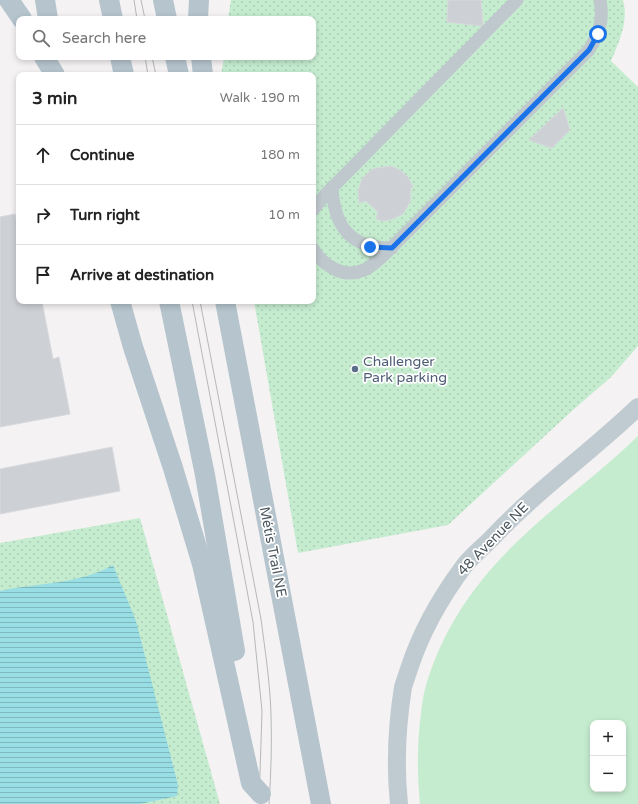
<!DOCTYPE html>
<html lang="en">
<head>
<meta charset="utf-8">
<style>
  :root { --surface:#fff; --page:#f6f6f6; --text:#222; --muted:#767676; --line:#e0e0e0 }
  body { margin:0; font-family:"Varela Round",sans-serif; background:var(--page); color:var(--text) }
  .controls { position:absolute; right:12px; bottom:12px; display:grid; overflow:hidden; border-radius:8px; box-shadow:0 2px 6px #0003 }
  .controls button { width:36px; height:36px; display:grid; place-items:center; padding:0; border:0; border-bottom:1px solid var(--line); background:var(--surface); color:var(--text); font:20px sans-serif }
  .stop { position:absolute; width:12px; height:12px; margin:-9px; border:3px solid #1a73e8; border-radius:50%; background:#fff }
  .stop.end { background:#1a73e8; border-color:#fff; box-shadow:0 1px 4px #0008 }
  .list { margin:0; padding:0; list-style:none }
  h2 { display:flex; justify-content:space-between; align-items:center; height:52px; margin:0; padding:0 16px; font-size:17px }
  h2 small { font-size:13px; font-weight:400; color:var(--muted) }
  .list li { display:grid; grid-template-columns:26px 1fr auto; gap:12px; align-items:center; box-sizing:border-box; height:60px; padding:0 16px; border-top:1px solid var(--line) }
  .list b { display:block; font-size:15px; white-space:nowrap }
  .list em { font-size:13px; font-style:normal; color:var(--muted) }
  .icon { flex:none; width:22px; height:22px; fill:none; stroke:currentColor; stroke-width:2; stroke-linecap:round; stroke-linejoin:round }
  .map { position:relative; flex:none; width:638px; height:804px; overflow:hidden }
  .search { position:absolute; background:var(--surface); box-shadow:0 2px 6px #0003; left:16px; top:16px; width:300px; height:44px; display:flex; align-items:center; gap:10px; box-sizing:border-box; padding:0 14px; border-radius:8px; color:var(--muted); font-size:15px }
  .panel { position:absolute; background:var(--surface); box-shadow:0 2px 6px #0003; left:16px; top:72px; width:300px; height:232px; border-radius:8px }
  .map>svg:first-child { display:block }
  .grass { fill:#c6ecd0; fill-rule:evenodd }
  .park { fill:url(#park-dots) }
  .water { fill:url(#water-rules) }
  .building { fill:#cdd0d4; stroke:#d7d9dd }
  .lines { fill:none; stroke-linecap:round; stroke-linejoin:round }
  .street { stroke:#bfc8cd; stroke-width:13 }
  .secondary { stroke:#c0cbd1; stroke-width:18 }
  .primary { stroke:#b5c4cd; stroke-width:20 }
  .tram { stroke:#b5b8bb; stroke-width:1 }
  .primary-bridge { stroke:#b5c4cd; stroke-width:20 }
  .route { stroke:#1a73e8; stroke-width:5 }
  .service-dot { fill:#5c6f8a; stroke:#fff; stroke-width:1.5 }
  .labels { text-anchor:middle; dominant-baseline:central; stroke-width:3.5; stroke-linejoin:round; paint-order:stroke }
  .service-label { font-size:14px; fill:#4e5e75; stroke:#fff; text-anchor:start }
  .street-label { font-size:14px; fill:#4c585e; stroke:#fff }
</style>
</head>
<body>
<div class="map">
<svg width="638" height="804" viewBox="0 0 638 804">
  <defs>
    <pattern id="park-dots" width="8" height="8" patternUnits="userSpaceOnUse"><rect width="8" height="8" fill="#c6ecd0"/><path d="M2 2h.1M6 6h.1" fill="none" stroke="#acccb5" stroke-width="1.8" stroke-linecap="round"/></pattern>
    <pattern id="water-rules" width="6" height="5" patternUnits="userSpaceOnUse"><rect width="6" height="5" fill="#98dee4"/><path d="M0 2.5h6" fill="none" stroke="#7eb7bc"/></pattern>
  </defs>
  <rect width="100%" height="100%" fill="#f4f2f3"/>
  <path class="grass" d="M638,436V804H420C417,774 417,743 421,713C422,705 423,697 425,689C441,630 477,579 521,538C559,502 601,472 638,436ZM593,723H623V789H593Z"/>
  <g class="park">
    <path d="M231,0H623C629,21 619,42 611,61L638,87V346L611,377L573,410L448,525L298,553L254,301H313V75H221L224,57H313V19H228Z"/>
    <polygon points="140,518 220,804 0,804 0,543"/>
  </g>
  <path class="water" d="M113,565L136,621L178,785L177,796L140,804H0V591C36,583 81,584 113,565Z"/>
  <g class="building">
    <polygon points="448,0 481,0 483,24 481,26 447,22"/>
    <polygon points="563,108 570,130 552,148 529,140"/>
    <polygon points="391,166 400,170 408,177 413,187 411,188 410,202 403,214 390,220 383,221 376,219 378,212 366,201 359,203 358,191 362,179 371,170 377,168"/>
    <polygon points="15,214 19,233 19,301 36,301 37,303 42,302 53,359 59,357 70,414 0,427 0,217"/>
    <polygon points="112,447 120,491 0,514 0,469"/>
  </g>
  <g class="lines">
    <g class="street">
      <path d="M332,187C334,227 351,249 392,248"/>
      <polyline points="313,210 325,195 517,0"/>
      <path d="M313,249C323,266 344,279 364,270C371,267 378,260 384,255L589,50C599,33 604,21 600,0"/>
    </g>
    <path class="secondary" d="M399,804C395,766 397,725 403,687C405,681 407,675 409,669C421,632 441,597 464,566C472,556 483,547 492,538C537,490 591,452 638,407"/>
    <g class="primary">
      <polyline points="9,0 22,19"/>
      <polyline points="45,0 48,19"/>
      <polyline points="109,0 113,19"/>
      <polyline points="163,0 167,19"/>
      <polyline points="198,19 199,0"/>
      <polyline points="44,57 55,75"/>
      <polyline points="120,57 124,75"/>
      <polyline points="175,57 179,75"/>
      <polyline points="201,57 203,75"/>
      <polyline points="120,301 133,347 173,468 202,564 222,653"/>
      <polyline points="169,301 205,475 235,651"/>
      <polyline points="225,301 321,804"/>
    </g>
    <g class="tram">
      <polyline points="134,0 137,19"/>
      <polyline points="141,0 145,19"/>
      <polyline points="145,57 148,75"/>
      <polyline points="152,57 156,75"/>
      <polyline points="192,301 253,622 262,711 259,804"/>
      <path d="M200,301L261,619C265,650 270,682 271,714C272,744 271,774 269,804"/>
    </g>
    <polyline class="primary-bridge" points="222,653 251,783 261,794"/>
  </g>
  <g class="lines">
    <polyline class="route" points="370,247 392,248 589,50 598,34"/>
  </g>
  <circle class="service-dot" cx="355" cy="369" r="4"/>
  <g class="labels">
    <g class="service-label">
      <text x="363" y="361">Challenger<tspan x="363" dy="16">Park parking</tspan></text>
    </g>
    <g class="street-label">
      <text transform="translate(493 539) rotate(-46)">48 Avenue NE</text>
      <text transform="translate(273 552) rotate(79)">Métis Trail NE</text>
    </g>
  </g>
</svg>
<div class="controls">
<button>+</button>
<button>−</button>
</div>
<div class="stop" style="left:598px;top:34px"></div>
<div class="stop end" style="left:370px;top:247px"></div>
<div class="search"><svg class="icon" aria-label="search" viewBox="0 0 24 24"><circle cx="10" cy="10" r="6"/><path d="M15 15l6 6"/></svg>Search here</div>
<section class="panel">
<h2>3 min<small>Walk · 190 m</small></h2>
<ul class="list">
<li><svg class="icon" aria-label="ahead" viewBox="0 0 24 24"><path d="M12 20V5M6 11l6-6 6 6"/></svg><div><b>Continue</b></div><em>180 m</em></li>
<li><svg class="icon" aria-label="right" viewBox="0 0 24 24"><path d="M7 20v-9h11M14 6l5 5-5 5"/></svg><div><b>Turn right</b></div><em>10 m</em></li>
<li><svg class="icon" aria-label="arrive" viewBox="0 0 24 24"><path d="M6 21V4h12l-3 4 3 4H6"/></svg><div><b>Arrive at destination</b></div></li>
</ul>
</section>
</div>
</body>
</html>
